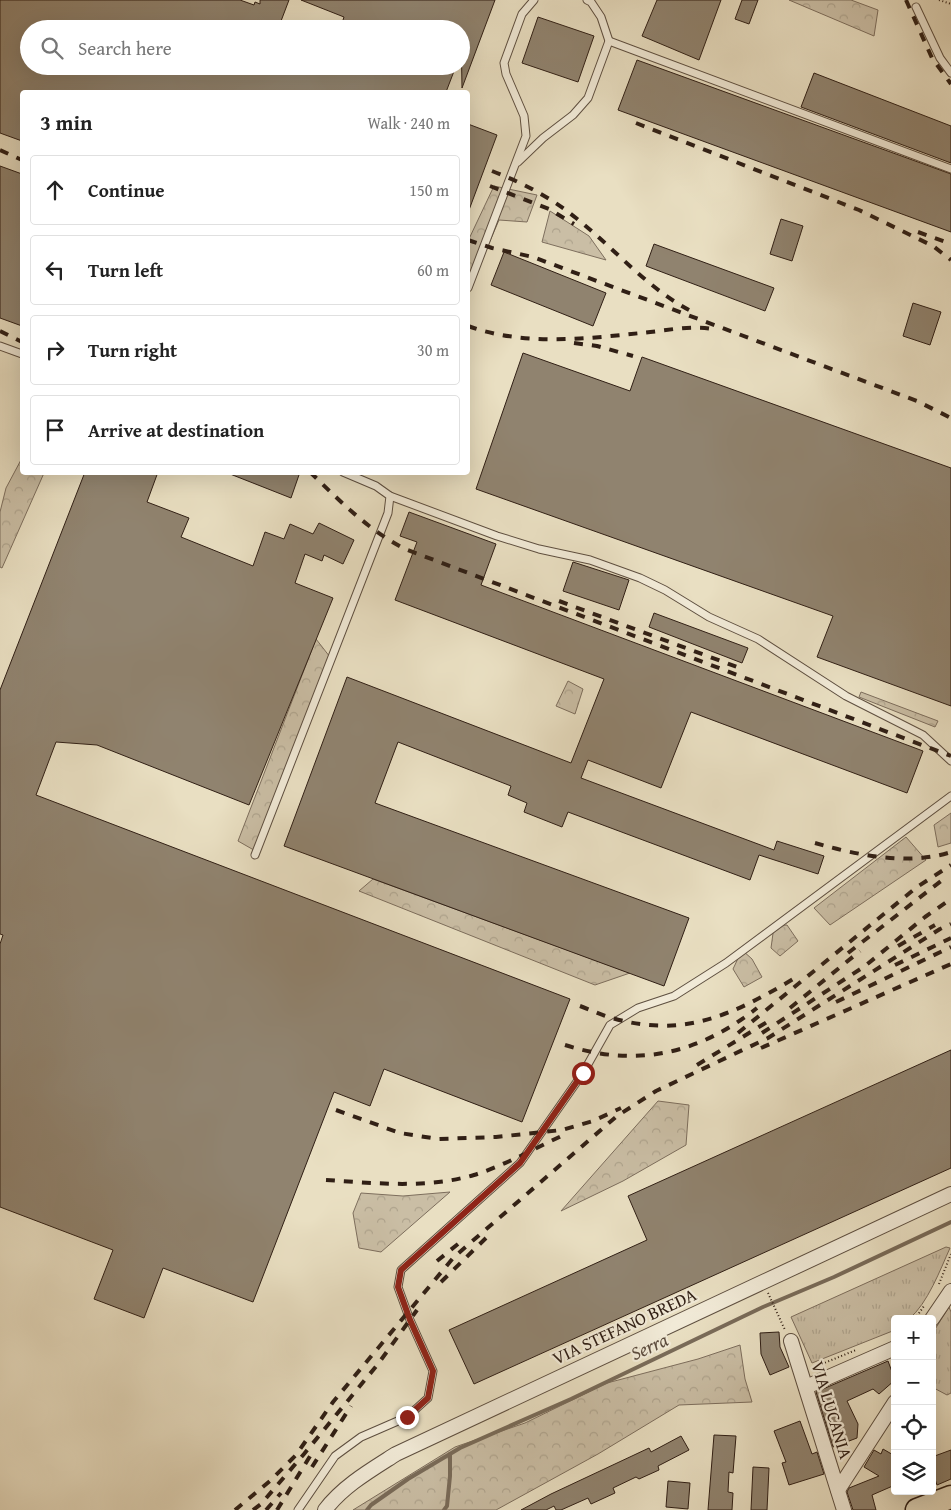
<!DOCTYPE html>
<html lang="en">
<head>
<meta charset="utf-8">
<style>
  :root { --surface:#fff; --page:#f6f6f6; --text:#222; --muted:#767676; --line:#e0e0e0 }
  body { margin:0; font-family:"Gentium Book Plus",serif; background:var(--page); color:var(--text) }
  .controls { position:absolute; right:15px; bottom:15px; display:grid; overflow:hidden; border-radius:5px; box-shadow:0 5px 20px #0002 }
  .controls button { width:45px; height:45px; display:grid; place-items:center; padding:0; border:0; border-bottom:1px solid var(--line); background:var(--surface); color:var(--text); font:25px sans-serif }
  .stop { position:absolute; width:15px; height:15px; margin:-11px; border:4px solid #8f2418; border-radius:50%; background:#fff }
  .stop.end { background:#8f2418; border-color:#fff; box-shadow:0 1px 5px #0008 }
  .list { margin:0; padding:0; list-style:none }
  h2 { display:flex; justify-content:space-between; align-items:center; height:65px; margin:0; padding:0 20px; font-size:21px }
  h2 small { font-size:16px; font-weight:400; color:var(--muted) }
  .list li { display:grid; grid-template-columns:32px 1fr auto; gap:15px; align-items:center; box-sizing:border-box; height:70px; margin:0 10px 10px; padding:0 10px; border:1px solid var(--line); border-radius:5px }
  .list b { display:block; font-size:19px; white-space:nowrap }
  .list em { font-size:16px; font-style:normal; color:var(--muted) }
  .icon { flex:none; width:28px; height:28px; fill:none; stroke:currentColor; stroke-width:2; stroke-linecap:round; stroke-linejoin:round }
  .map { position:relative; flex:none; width:951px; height:1510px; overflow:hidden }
  .search { position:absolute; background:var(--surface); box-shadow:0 5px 20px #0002; left:20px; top:20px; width:450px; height:55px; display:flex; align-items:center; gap:12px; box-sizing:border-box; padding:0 18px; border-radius:28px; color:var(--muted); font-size:19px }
  .panel { position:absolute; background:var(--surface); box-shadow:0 5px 20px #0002; left:20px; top:90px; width:450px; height:385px; border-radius:5px }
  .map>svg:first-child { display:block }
  .grass { fill:url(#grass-tufts); stroke:#7d6e5d }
  .forest { fill:url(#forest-crowns); stroke:#7d6e5d }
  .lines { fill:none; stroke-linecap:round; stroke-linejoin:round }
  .stream { stroke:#796b59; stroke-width:4 }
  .building { fill:#90836f; stroke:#301f15 }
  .service-casing { stroke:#5e4f40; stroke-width:9 }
  .minor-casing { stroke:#5e4f40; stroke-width:16 }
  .primary-casing { stroke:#301f15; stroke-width:25 }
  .path { stroke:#301f15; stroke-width:2; stroke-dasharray:1 2.5; stroke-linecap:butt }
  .service { stroke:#f1ead7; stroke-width:7 }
  .minor { stroke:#f1ead7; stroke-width:14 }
  .primary { stroke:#e9dfc2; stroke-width:22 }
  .rail { stroke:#301f15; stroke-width:4; stroke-dasharray:9 9; stroke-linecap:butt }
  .route { stroke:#8f2418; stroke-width:6 }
  .labels { text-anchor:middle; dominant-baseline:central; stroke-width:4.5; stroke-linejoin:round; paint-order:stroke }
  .street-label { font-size:18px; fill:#301f15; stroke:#f1ead7 }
  .water-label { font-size:19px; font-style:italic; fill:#5b4b3d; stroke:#f1ead7 }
</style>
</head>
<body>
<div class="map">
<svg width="951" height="1510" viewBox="0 0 951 1510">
  <defs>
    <pattern id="grass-tufts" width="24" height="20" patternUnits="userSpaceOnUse" patternTransform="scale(1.25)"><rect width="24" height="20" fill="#cabea5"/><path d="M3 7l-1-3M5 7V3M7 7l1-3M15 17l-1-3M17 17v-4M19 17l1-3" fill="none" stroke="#aea38d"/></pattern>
    <pattern id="forest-crowns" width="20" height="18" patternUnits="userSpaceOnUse" patternTransform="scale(1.25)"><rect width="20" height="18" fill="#cabea5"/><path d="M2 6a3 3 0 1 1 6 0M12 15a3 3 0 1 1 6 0" fill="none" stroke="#aea38d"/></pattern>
  </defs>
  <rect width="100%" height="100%" fill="#e9dfc2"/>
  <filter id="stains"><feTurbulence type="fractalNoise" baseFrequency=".004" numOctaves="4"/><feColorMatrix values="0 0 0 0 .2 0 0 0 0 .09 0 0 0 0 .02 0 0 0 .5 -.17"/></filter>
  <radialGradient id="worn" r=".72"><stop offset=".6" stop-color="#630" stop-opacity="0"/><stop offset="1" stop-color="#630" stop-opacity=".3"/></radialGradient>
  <g class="grass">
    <path d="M946,1247L950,1248C940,1270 928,1303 909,1319H895V1330L812,1363L791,1317Z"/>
    <polygon points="949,1307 951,1312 951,1393 947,1395 932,1387 932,1334"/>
  </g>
  <g class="forest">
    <polygon points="789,0 851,0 878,10 874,36"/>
    <polygon points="494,186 537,195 527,222 499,220 468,292 468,241"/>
    <polygon points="550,211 589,236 606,260 542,242"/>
    <polygon points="22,458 22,472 44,473 2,568 0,567 0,512 6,488"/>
    <polygon points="316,639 330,657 259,853 238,841"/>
    <polygon points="568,681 583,689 575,714 556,706"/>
    <polygon points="861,692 938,721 935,727 859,697"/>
    <polygon points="951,813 951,843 938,847 934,825"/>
    <polygon points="906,837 926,860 830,925 814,908"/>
    <polygon points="373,879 630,973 595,985 359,891"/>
    <polygon points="787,925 798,941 780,956 771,948 774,926"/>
    <polygon points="742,950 752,959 762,977 744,987 733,969"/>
    <polygon points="658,1101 689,1105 686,1145 623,1181 561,1211"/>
    <polygon points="450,1192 381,1252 359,1248 353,1213 361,1193 403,1196"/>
    <polygon points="740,1345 745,1379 752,1402 679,1405 598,1454 496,1510 353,1510 455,1447 525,1423 607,1383 698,1359"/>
  </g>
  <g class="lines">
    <g class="stream">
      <polyline points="367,1510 371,1505 408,1479 460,1448 571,1399 763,1307 834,1277 951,1222"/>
      <polyline points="444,1510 447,1506 450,1476 450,1454"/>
    </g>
  </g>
  <g class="building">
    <polygon points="0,0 240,0 254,5 255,2 260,4 260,0 289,0 278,29 29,29 29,66 370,66 386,72 389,66 456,66 446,92 22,92 22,141 0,133"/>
    <polygon points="301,0 495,0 462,88 461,29 340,29 344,17"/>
    <polygon points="657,0 721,0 699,60 642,36"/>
    <polygon points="742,0 758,0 749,24 735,19"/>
    <polygon points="538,17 594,36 578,82 522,63"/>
    <polygon points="637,60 951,174 951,232 618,110"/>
    <polygon points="814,73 951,126 951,163 801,107"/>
    <polygon points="468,124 497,135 469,210 468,210"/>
    <polygon points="0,166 22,174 22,326 0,318"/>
    <polygon points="781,219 803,226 792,261 770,254"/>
    <polygon points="654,244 774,288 765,311 646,266"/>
    <polygon points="504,252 606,293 593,326 491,285"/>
    <polygon points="913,303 941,312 930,345 903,336"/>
    <polygon points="523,353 630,391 642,357 951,468 951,706 817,657 833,616 476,489"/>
    <polygon points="85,472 158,472 147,502 189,518 181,537 253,566 265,532 284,539 290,524 313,534 319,523 354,540 343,564 324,555 322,561 305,554 295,583 333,598 249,805 97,745 56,742 36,795 570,999 522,1122 384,1069 370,1106 334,1092 253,1302 163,1268 144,1318 94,1299 113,1250 0,1207 0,944 3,935 0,934 0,690"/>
    <polygon points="225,472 300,472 291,498"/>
    <polygon points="409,512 496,544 481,585 923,751 907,793 691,712 661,788 588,760 581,778 774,850 777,841 824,856 818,874 759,855 750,880 568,812 562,827 524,812 527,803 508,795 511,786 398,742 375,803 689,918 664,986 284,846 347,677 571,763 604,679 395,600 417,542 400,536"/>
    <polygon points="573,562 629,580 619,610 563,591"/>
    <polygon points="654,613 748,648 742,663 649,627"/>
    <polygon points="951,1050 951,1168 474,1384 449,1330 647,1240 628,1196"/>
    <polygon points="779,1332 780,1347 789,1367 770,1375 761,1354 760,1333"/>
    <polygon points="888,1361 895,1380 879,1394 873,1389 847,1401 858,1424 857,1438 833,1447 816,1392"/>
    <polygon points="800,1421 812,1454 817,1452 824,1474 789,1485 782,1463 786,1462 774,1431"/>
    <polygon points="714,1435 736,1436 733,1473 729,1472 728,1492 733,1493 732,1510 708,1510"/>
    <polygon points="681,1436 689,1450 658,1466 659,1470 639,1479 636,1477 613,1488 615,1493 591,1504 588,1498 561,1510 556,1510 554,1506 546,1510 521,1510 551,1494 649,1448 651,1452"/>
    <polygon points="883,1449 895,1456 895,1461 892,1465 895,1473 895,1485 872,1495 876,1510 853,1510 847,1492 849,1488 879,1476 864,1467 874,1450 881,1454"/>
    <polygon points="951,1450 951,1479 937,1485 932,1470 932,1457"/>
    <polygon points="753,1467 769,1468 767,1510 751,1510"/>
    <polygon points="668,1481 690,1483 688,1509 666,1507"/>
  </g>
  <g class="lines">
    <defs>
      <g id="service">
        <polyline points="916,7 940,58 951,73"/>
        <polyline points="609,41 951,169"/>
        <polyline points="518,162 543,138 573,115 588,98 609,41 601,17 591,2 587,0"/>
        <polyline points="468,288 526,136 524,116 506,74 504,63 522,14 534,0"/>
        <polyline points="0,346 22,354"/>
        <polyline points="390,496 497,536 539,549 590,560 640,578 665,590 709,617 758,639 846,696 923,735 951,761"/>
        <polyline points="255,855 388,513 390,496 376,486 343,472"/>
        <polyline points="298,1510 335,1456 361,1437 407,1417 428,1398 433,1371 410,1320 398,1287 401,1270 520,1163 583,1073 610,1025 638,1008 674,996 726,963 951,796"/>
      </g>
      <g id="minor">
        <polyline points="932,1319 951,1291"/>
        <polyline points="791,1341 844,1510"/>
        <polyline points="806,1387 895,1348"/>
        <polyline points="838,1490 895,1402"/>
        <path d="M325,1510C343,1486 371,1470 396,1454L951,1194"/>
      </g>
      <polyline id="primary" points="917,1510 951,1497"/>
    </defs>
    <use href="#service" class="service-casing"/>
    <use href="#minor" class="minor-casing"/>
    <use href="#primary" class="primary-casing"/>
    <g class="path">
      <polyline points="939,0 951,4"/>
      <polyline points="939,1284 951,1254"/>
      <polyline points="768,1293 785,1330"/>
      <polyline points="915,1319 924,1306"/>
      <polyline points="812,1368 856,1350"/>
    </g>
    <use href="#service" class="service"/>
    <use href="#minor" class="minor"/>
    <use href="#primary" class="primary"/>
    <g class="rail">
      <polyline points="906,0 932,58 951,84"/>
      <polyline points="636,123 859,210 933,246 951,260"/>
      <polyline points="0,150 22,160"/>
      <path d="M492,171C523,183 550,197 576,218C614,248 646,287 689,310"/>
      <polyline points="490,186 549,209 574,224"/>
      <polyline points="918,232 951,244"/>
      <polyline points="468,240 492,248 533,257 917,401 951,418"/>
      <path d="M468,326C523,346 584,339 641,333C665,331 693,324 717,330"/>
      <polyline points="0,331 22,342"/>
      <polyline points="574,343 597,346 633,356"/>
      <path d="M310,472C340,501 368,530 405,549L951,756"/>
      <polyline points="559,601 737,667"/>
      <path d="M815,843C857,855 908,866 951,852"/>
      <polyline points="898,946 935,925"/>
      <polyline points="848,953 945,878"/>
      <polyline points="895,965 951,938"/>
      <polyline points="836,1002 951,947"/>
      <path d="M580,1006C591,1010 601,1015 612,1018C685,1039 734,1014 795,978"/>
      <polyline points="790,1008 860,951"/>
      <polyline points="738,1033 917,887 951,865"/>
      <polyline points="762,1033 865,966 925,917 951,899"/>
      <path d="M565,1045C637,1068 699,1054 757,1008"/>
      <polyline points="761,1048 951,964"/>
      <polyline points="697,1065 767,1022"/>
      <polyline points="336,1110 400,1133 438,1139 496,1137 562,1130 593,1121 621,1108"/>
      <path d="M326,1180C374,1183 426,1189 474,1175C506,1165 537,1147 568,1133"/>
      <polyline points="437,1261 458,1244"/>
      <polyline points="441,1282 486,1238"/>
      <polyline points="312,1467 351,1406"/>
      <polyline points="235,1510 270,1481 296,1455 333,1402 454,1257 617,1116 656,1091 768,1038 940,929 951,924"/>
      <polyline points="253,1510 261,1504 304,1454 378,1364 417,1310"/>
      <polyline points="266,1510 281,1493"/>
      <polyline points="277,1510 312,1453"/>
    </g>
  </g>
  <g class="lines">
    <polyline class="route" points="407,1417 428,1398 433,1371 410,1320 398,1287 401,1270 520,1163 583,1073"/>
  </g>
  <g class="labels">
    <g class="street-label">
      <text transform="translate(624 1326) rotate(-25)">VIA STEFANO BREDA</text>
      <text transform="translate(832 1410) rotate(73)">VIA LUCANIA</text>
    </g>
    <g class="water-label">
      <text transform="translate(649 1346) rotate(-25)">Serra</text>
    </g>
  </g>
  <rect width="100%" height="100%" filter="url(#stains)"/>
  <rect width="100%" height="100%" fill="url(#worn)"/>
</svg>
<div class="controls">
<button>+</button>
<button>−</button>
<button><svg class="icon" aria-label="locate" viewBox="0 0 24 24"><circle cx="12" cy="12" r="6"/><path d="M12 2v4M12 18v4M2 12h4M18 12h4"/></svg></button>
<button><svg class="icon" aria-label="layers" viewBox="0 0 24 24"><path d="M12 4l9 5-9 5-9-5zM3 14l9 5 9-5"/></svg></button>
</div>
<div class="stop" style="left:583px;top:1073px"></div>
<div class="stop end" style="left:407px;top:1417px"></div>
<div class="search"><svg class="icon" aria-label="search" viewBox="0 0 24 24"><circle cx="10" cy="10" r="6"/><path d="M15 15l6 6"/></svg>Search here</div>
<section class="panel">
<h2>3 min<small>Walk · 240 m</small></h2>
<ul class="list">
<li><svg class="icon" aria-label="ahead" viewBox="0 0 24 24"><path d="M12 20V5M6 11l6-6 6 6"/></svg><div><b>Continue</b></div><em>150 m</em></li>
<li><svg class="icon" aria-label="left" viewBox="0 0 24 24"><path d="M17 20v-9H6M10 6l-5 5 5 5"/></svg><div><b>Turn left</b></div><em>60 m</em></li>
<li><svg class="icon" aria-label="right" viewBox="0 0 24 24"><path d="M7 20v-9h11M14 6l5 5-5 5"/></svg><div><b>Turn right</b></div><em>30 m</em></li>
<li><svg class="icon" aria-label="arrive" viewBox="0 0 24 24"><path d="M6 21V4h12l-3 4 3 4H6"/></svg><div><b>Arrive at destination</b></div></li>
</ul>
</section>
</div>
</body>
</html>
